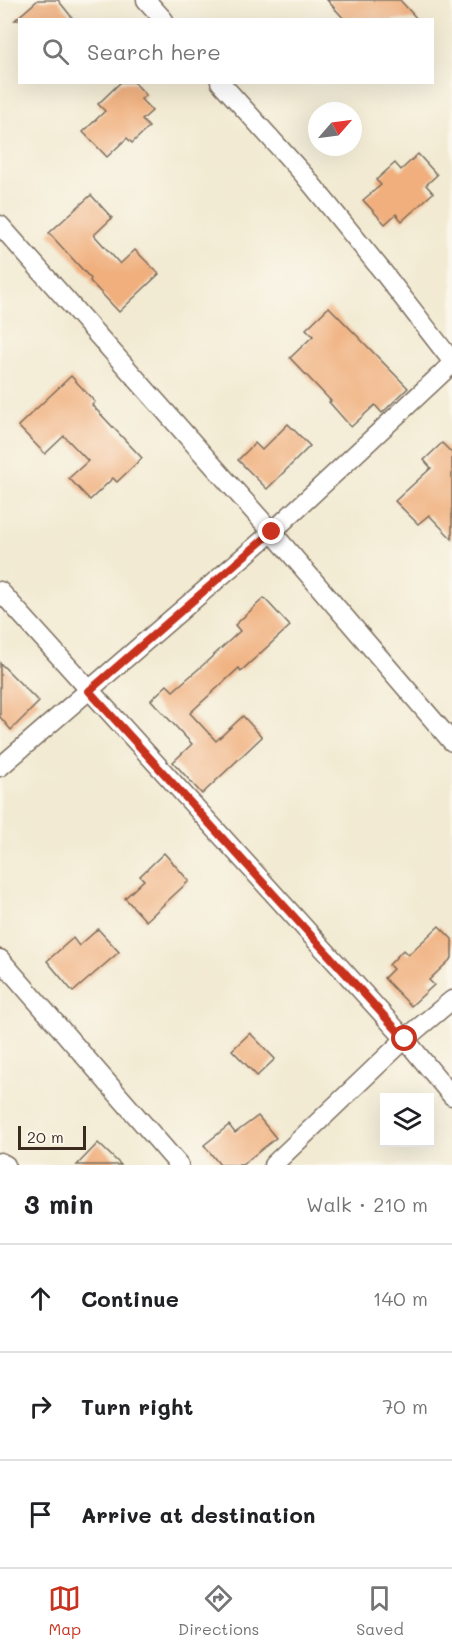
<!DOCTYPE html>
<html lang="en">
<head>
<meta charset="utf-8">
<style>
  :root { --surface:#fff; --page:#f2f2f2; --text:#202124; --muted:#757577; --line:#e0e0e0; --accent:#c8321e }
  body { margin:0; font-family:Mali,sans-serif; background:var(--page); color:var(--text) }
  .controls { position:absolute; right:18px; bottom:18px; display:grid; overflow:hidden; border-radius:0px; box-shadow:0 6px 24px #0002 }
  .controls button { width:54px; height:54px; display:grid; place-items:center; padding:0; border:0; border-bottom:2px solid var(--line); background:var(--surface); color:var(--text); font:30px sans-serif }
  .compass { position:absolute; left:308px; top:102px; width:54px; height:54px; border-radius:50%; background:var(--surface); box-shadow:0 6px 24px #0002; rotate:62deg }
  .scale { position:absolute; left:18px; bottom:15px; width:68px; box-sizing:border-box; padding-left:6px; border:3px solid #3b2a1e; border-top:0; font-size:16px; line-height:21px; white-space:nowrap; color:#3b2a1e; -webkit-text-stroke:4px #fbf7ec; paint-order:stroke }
  .stop { position:absolute; width:18px; height:18px; margin:-14px; border:4px solid #c8321e; border-radius:50%; background:#fff }
  .stop.end { background:#c8321e; border-color:#fff; box-shadow:0 2px 6px #0008 }
  .list { margin:0; padding:0; list-style:none }
  h2 { display:flex; justify-content:space-between; align-items:center; height:78px; margin:0; padding:0 24px; font-size:26px }
  h2 small { font-size:20px; font-weight:400; color:var(--muted) }
  .list li { display:grid; grid-template-columns:39px 1fr auto; gap:18px; align-items:center; box-sizing:border-box; height:108px; padding:0 24px; border-top:2px solid var(--line) }
  .list b { display:block; font-size:22px; white-space:nowrap }
  .list em { font-size:20px; font-style:normal; color:var(--muted) }
  .icon { flex:none; width:33px; height:33px; fill:none; stroke:currentColor; stroke-width:2; stroke-linecap:round; stroke-linejoin:round }
  .map { position:relative; flex:none; width:452px; height:1165px; overflow:hidden }
  .search { position:absolute; background:var(--surface); box-shadow:0 6px 24px #0002; left:18px; right:18px; top:18px; height:66px; display:flex; align-items:center; gap:15px; box-sizing:border-box; padding:0 21px; border-radius:0px; color:var(--muted); font-size:22px }
  .sheet { height:402px; background:var(--surface) }
  nav { display:flex; justify-content:space-around; align-items:center; box-sizing:border-box; height:84px; border-top:2px solid var(--line); background:var(--surface); font-size:16px; color:var(--muted) }
  nav a { display:grid; justify-items:center; gap:3px }
  nav .on { color:var(--accent) }
  .map>svg:first-child { display:block }
  .building { fill:#f0af7d }
  .lines { fill:none; stroke-linecap:round; stroke-linejoin:round }
  .minor-casing { stroke:#7b6d5d; stroke-width:21 }
  .minor { stroke:#fff; stroke-width:18 }
  .route { stroke:#c8321e; stroke-width:8 }
</style>
</head>
<body>
<div class="map">
<svg width="452" height="1165" viewBox="0 0 452 1165">
  <rect width="100%" height="100%" fill="#fbf7ec"/>
  <filter id="ink" filterUnits="userSpaceOnUse"><feTurbulence type="fractalNoise" baseFrequency=".0167" numOctaves="2"/><feDisplacementMap in="SourceGraphic" scale="12" xChannelSelector="R" yChannelSelector="G"/><feConvolveMatrix kernelMatrix="1 2 1 2 8 2 1 2 1" color-interpolation-filters="sRGB"/></filter>
  <filter id="wash" filterUnits="userSpaceOnUse"><feTurbulence type="fractalNoise" baseFrequency=".008" numOctaves="4" result="noise"/><feDisplacementMap in="SourceGraphic" scale="24" xChannelSelector="R" yChannelSelector="G"/><feGaussianBlur stdDeviation="1.35" result="paint"/><feColorMatrix in="noise" values="0 0 0 0 0 0 0 0 0 0 0 0 0 0 0 0 0 1.4 0 .05"/><feComposite in="paint" operator="in"/></filter>
  <g filter="url(#wash)">
    <rect width="100%" height="100%" fill="#f2ead2"/>
    <g id="blocks">
      <g class="building">
        <polygon points="38,0 58,0 74,20 15,20"/>
        <polygon points="327,0 400,0 418,20 345,20"/>
        <polygon points="121,82 134,82 146,95 141,99 152,111 142,120 149,127 132,143 127,138 107,157 83,132 105,111 98,104"/>
        <polygon points="418,154 437,175 426,185 433,193 402,221 396,214 385,224 363,200 381,185 376,180 395,163 401,170"/>
        <polygon points="91,195 112,218 94,235 120,264 135,250 159,274 119,312 90,281 91,279 49,233"/>
        <polygon points="329,307 408,388 382,413 375,405 351,427 329,402 331,401 290,358 313,336 306,329"/>
        <polygon points="71,376 95,402 92,405 142,458 117,482 113,478 90,500 69,478 88,461 64,436 45,454 18,426"/>
        <polygon points="288,424 310,446 267,489 238,460 255,443 262,450"/>
        <polygon points="442,443 452,453 452,539 429,515 418,524 395,501 431,468 424,460"/>
        <polygon points="264,598 290,626 241,671 239,668 190,713 216,741 243,716 262,737 202,794 173,762 192,744 151,700 167,685 173,691 203,665 240,631 235,625"/>
        <polygon points="0,663 39,702 11,730 0,717"/>
        <polygon points="164,853 189,881 146,921 125,898 144,880 140,876"/>
        <polygon points="439,926 452,939 452,958 429,980 434,985 411,1006 384,978 393,969 389,965 403,950 408,955"/>
        <polygon points="98,929 119,952 73,992 47,961 73,938 79,946"/>
        <polygon points="250,1033 275,1059 257,1076 232,1050"/>
        <polygon points="258,1116 276,1138 242,1165 220,1165 204,1145 229,1125 235,1133"/>
        <polygon points="98,1143 121,1165 77,1165"/>
      </g>
    </g>
  </g>
  <g filter="url(#ink)">
    <use href="#blocks" fill-opacity="0" stroke="#7b6d5d" stroke-width="1.5"/>
    <g class="lines">
      <defs>
        <g id="minor">
          <polyline points="146,0 164,20"/>
          <polyline points="220,82 304,175 383,272 452,361"/>
          <polyline points="0,225 272,532 452,742"/>
          <polyline points="0,591 405,1039 452,1096"/>
          <polyline points="0,767 272,532 452,364"/>
          <polyline points="0,959 179,1165"/>
          <polyline points="0,1162 6,1165"/>
          <polyline points="273,1165 405,1039 452,1000"/>
        </g>
      </defs>
      <use href="#minor" class="minor-casing"/>
      <use href="#minor" class="minor"/>
    </g>
  </g>
  <g class="lines" filter="url(#ink)">
    <polyline class="route" points="272,532 89,691 405,1039"/>
  </g>
</svg>
<div class="controls">
<button><svg class="icon" aria-label="layers" viewBox="0 0 24 24"><path d="M12 4l9 5-9 5-9-5zM3 14l9 5 9-5"/></svg></button>
</div>
<svg class="compass" viewBox="-18 -18 36 36"><path d="M0-13l5 13h-10z" fill="#e53935"/><path d="M0 13l5-13h-10z" fill="#757577"/></svg>
<div class="scale">20 m</div>
<div class="stop" style="left:405px;top:1039px"></div>
<div class="stop end" style="left:272px;top:532px"></div>
<div class="search"><svg class="icon" aria-label="search" viewBox="0 0 24 24"><circle cx="10" cy="10" r="6"/><path d="M15 15l6 6"/></svg>Search here</div>
</div>
<section class="sheet">
<h2>3 min<small>Walk · 210 m</small></h2>
<ul class="list">
<li><svg class="icon" aria-label="ahead" viewBox="0 0 24 24"><path d="M12 20V5M6 11l6-6 6 6"/></svg><div><b>Continue</b></div><em>140 m</em></li>
<li><svg class="icon" aria-label="right" viewBox="0 0 24 24"><path d="M7 20v-9h11M14 6l5 5-5 5"/></svg><div><b>Turn right</b></div><em>70 m</em></li>
<li><svg class="icon" aria-label="arrive" viewBox="0 0 24 24"><path d="M6 21V4h12l-3 4 3 4H6"/></svg><div><b>Arrive at destination</b></div></li>
</ul>
</section>
<nav>
<a class="on"><svg class="icon" aria-label="map" viewBox="0 0 24 24"><path d="M3 6l6-2 6 2 6-2v14l-6 2-6-2-6 2zM9 4v14M15 6v14"/></svg>Map</a>
<a><svg class="icon" aria-label="directions" viewBox="0 0 24 24"><path d="M12 3l9 9-9 9-9-9zM9 14v-3h6M13 9l2 2-2 2"/></svg>Directions</a>
<a><svg class="icon" aria-label="saved" viewBox="0 0 24 24"><path d="M7 4h10v16l-5-4-5 4z"/></svg>Saved</a>
</nav>
</body>
</html>
